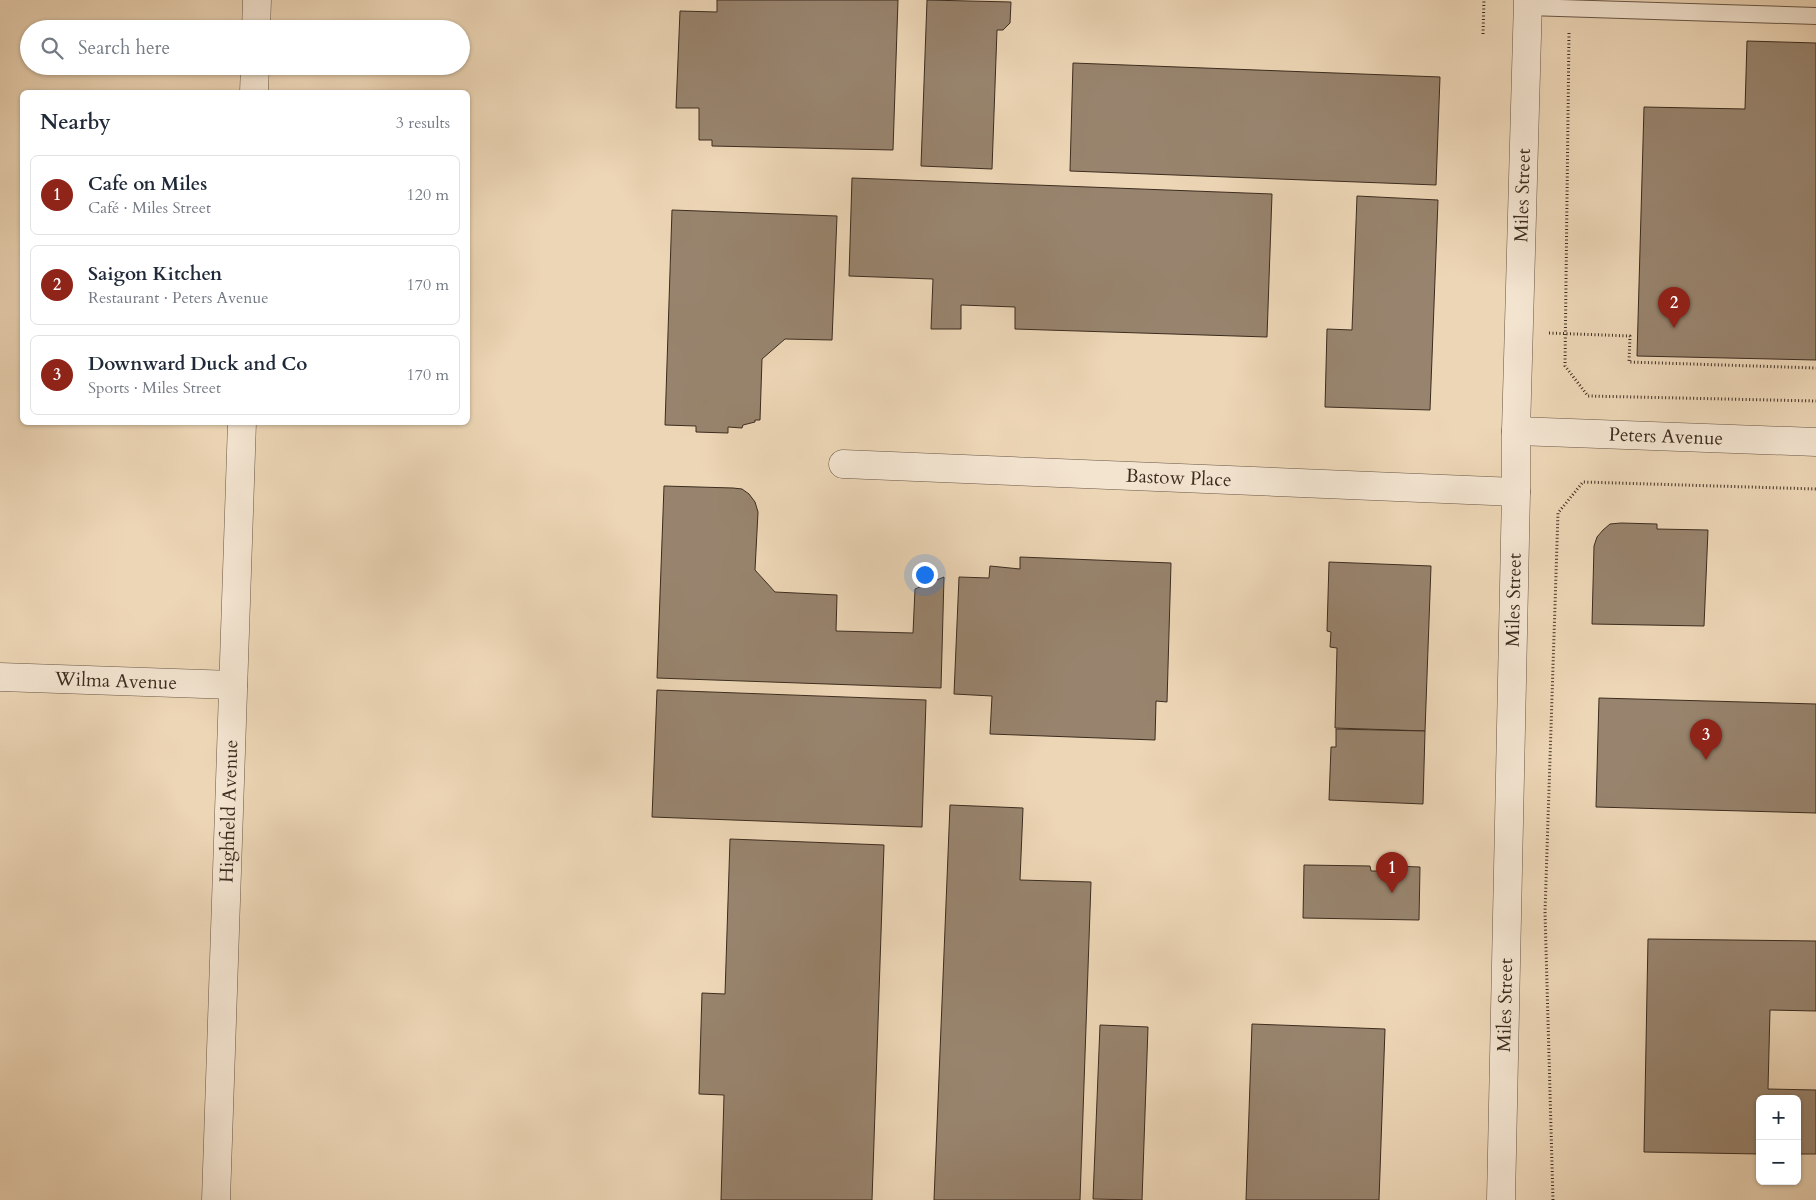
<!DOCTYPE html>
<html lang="en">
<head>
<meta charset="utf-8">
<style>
  :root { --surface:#fff; --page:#f6f6f7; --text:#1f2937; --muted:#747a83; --line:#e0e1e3; --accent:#8f2418 }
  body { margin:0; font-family:Cardo,serif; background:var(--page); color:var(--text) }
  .controls { position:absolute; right:15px; bottom:15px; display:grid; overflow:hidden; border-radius:8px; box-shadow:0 1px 4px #0004 }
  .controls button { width:45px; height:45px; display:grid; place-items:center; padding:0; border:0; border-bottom:1px solid var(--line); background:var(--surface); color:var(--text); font:25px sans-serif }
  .you { position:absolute; left:924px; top:574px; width:18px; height:18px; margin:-12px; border:4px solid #fff; border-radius:50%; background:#1a73e8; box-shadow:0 0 0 8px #1a73e833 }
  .badge { display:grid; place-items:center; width:32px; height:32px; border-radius:50%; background:var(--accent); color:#fff; font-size:16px; font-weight:700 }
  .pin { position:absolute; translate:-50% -41px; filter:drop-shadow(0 1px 2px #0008) }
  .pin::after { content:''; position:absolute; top:26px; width:18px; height:15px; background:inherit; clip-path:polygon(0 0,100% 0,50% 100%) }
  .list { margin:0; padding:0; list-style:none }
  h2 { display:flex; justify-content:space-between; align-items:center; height:65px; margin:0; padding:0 20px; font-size:21px }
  h2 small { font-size:16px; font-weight:400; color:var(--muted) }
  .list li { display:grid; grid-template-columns:32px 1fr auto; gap:15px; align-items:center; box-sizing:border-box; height:80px; margin:0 10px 10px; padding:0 10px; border:1px solid var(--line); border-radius:8px }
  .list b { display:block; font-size:19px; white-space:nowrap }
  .list p { margin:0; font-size:16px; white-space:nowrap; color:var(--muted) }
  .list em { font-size:16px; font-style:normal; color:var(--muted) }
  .icon { flex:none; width:28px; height:28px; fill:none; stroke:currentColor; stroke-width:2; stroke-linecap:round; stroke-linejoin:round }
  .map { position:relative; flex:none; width:1816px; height:1200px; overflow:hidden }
  .search { position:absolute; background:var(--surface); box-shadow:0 1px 4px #0004; left:20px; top:20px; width:450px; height:55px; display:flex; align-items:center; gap:12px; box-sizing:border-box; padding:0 18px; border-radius:28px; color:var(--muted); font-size:19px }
  .panel { position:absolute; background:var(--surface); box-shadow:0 1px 4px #0004; left:20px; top:90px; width:450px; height:335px; border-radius:8px }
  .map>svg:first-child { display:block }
  .building { fill:#98846e; stroke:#3c2c1f }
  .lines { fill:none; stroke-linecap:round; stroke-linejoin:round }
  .lane-casing { stroke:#685645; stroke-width:18 }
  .street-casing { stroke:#685645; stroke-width:29 }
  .path { stroke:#3c2c1f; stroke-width:3; stroke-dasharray:1 2.5; stroke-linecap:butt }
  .lane { stroke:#f3e4d0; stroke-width:16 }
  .street { stroke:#f3e4d0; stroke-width:28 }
  .labels { text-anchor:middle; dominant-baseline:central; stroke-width:4; stroke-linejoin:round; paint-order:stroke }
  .street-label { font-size:19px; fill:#3c2c1f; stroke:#f3e4d0 }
</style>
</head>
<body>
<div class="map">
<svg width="1816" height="1200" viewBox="0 0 1816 1200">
  <rect width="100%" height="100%" fill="#edd6b6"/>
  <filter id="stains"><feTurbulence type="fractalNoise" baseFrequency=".004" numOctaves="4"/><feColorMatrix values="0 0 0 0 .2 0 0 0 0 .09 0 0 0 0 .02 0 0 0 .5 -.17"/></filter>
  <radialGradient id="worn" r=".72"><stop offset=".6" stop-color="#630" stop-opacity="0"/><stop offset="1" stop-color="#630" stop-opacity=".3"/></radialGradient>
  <g class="building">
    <polygon points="717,0 898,0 893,150 712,146 712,140 699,140 699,108 676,108 680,11 717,12"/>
    <polygon points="927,0 1011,2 1010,23 1003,30 997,30 992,169 921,166"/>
    <polygon points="1747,41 1816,43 1816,360 1637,356 1644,107 1745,109"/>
    <polygon points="1073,63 1440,77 1436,185 1070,171"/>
    <polygon points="852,178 1272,194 1267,337 1015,329 1015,307 961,305 961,329 931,329 933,279 849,276"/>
    <polygon points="1357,196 1438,200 1430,410 1325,407 1327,329 1352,330"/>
    <polygon points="672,210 837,216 832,340 785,339 762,359 760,420 755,420 755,422 743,425 742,428 728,427 728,433 696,432 696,426 665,425"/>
    <polygon points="664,486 733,488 742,489 749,494 755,502 758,512 755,570 775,592 837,595 836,631 913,633 915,589 944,577 941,688 657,678"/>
    <polygon points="1621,523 1657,524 1657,529 1708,530 1704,626 1592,624 1594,546 1597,537 1603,530 1610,524"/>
    <polygon points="1020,557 1171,563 1167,702 1156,701 1155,740 990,734 992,696 954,694 959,577 989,578 990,566 1020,569"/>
    <polygon points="1329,562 1431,566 1425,731 1335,728 1337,648 1330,647 1331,632 1327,631"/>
    <polygon points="657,690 926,700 922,827 652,817"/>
    <polygon points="1599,698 1816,704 1816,813 1596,807"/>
    <polygon points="1336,729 1425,731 1423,804 1329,800 1331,747 1336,747"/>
    <polygon points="950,805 1023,808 1020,880 1091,882 1080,1200 934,1200"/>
    <polygon points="730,839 884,845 872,1200 721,1200 724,1095 699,1094 702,993 725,994"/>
    <polygon points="1304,865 1370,866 1371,871 1393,871 1393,866 1420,867 1419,920 1303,918"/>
    <polygon points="1648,939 1816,941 1816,1011 1770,1010 1768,1089 1816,1090 1816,1154 1797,1154 1797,1099 1760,1099 1760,1154 1644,1152"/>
    <polygon points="1252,1024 1385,1029 1379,1200 1246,1200"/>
    <polygon points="1100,1025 1148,1027 1142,1200 1093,1199"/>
  </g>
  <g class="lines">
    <defs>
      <polyline id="lane" points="1528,7 1816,16"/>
      <g id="street">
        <polyline points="256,29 257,0"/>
        <polyline points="254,92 255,66"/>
        <path id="s1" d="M1516,431L1816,442"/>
        <path id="s2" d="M843,464L1516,492"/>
        <path id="s3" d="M0,677L233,685"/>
        <path id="s4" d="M216,1200L242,422"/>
        <path id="s5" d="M1501,1200L1516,492V431L1528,0"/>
      </g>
    </defs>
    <use href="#lane" class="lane-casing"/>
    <use href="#street" class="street-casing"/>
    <g class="path">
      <polyline points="1569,33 1565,366 1588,396 1816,401"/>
      <polyline points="1483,34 1484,0"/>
      <polyline points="1549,333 1630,336 1629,362 1816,368"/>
      <polyline points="1553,1200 1545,912 1558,513 1583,482 1816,489"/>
    </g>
    <use href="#lane" class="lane"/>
    <use href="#street" class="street"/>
  </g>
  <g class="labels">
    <g class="street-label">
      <text stroke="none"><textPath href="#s5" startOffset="1005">Miles Street</textPath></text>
      <text stroke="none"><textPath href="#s1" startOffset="150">Peters Avenue</textPath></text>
      <text stroke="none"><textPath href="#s2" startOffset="336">Bastow Place</textPath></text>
      <text stroke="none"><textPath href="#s5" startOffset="600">Miles Street</textPath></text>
      <text stroke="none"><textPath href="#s3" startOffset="116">Wilma Avenue</textPath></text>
      <text stroke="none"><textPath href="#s4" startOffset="389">Highfield Avenue</textPath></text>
      <text stroke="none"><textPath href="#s5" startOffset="195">Miles Street</textPath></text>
    </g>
  </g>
  <rect width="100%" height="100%" filter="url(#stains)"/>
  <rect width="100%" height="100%" fill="url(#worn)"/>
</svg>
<div class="controls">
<button>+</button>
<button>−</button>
</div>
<div class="you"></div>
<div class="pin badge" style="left:1392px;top:893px">1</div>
<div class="pin badge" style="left:1674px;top:328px">2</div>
<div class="pin badge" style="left:1706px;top:760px">3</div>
<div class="search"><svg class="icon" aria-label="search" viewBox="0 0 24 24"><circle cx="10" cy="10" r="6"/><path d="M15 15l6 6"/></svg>Search here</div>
<section class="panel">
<h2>Nearby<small>3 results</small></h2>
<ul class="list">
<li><span class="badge">1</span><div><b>Cafe on Miles</b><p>Café · Miles Street</p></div><em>120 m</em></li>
<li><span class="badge">2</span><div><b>Saigon Kitchen</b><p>Restaurant · Peters Avenue</p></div><em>170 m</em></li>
<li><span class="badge">3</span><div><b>Downward Duck and Co</b><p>Sports · Miles Street</p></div><em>170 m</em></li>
</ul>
</section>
</div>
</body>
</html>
